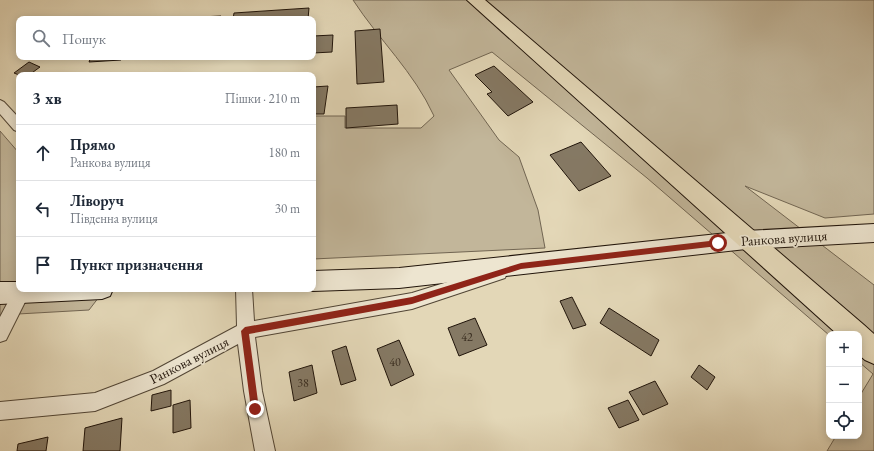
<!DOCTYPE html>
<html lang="uk">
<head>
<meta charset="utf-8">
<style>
  :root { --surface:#fff; --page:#f6f6f7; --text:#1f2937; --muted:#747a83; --line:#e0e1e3 }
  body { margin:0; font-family:"EB Garamond",serif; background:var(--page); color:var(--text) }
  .controls { position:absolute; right:12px; bottom:12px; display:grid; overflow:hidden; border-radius:8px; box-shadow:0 2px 10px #0003 }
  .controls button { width:36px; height:36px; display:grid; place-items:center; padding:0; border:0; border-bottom:1px solid var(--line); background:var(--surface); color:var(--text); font:20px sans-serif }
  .stop { position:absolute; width:12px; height:12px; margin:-9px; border:3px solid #8f2418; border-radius:50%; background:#fff }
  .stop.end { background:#8f2418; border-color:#fff; box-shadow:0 1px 4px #0008 }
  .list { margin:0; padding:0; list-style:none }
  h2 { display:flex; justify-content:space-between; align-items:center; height:52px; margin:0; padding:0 16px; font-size:17px }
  h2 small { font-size:13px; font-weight:400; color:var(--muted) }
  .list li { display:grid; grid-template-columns:26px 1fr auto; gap:12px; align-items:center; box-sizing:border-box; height:56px; padding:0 16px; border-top:1px solid var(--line) }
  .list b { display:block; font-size:15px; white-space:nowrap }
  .list p { margin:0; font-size:13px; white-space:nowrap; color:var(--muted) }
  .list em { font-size:13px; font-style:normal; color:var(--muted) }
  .icon { flex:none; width:22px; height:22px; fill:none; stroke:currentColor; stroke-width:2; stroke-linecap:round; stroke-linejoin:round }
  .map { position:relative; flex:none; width:874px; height:451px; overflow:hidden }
  .search { position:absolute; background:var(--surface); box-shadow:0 2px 10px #0003; left:16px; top:16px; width:300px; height:44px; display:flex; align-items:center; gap:10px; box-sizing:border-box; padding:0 14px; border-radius:8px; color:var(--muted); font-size:15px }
  .panel { position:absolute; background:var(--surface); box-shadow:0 2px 10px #0003; left:16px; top:72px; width:300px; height:220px; border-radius:8px }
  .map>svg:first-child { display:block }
  .green { fill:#c2b69a; stroke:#716552 }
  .building { fill:#857964; stroke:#20140a }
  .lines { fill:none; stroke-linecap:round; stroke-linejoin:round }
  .street-casing { stroke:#514535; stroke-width:2 }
  .secondary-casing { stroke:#20140a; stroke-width:2 }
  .highway-casing { stroke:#20140a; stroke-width:2 }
  .street { fill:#ede5d0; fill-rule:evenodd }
  .secondary { fill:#ede5d0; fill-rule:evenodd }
  .highway { fill:#e3d7b7; fill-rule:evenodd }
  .route { fill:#8f2418 }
  .labels { text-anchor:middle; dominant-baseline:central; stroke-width:3.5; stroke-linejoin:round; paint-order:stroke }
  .number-label { font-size:12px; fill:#392d20 }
  .street-label { font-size:14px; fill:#20140a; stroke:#ede5d0 }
</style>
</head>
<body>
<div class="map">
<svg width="874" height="451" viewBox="0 0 874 451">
  <rect width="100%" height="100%" fill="#e3d7b7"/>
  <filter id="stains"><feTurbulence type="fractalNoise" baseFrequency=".005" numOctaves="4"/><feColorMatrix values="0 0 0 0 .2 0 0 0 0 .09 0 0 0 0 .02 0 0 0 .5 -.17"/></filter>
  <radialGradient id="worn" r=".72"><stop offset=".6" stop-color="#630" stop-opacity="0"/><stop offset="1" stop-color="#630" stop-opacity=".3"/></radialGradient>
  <g class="green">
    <path d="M353,0H874V214L825,218L745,186L874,285V451H827L836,436H859V397L873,374L859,362V334H829V335L647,178L492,52L449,70L499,140L519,157L538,210L545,248L313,259V116H345V128H421L434,116C414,72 379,40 353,0Z"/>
    <polygon points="0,131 19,153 19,289 99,297 89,310 0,315"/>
  </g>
  <g class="building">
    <polygon points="309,8 308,19 233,19 234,13"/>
    <polygon points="221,16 221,19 177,19 178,18"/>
    <polygon points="380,29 384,82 357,84 355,31"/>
    <polygon points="333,35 332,52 313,53 313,36"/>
    <polygon points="91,57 122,57 121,60 89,62"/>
    <polygon points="29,62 40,67 29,75 19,75 14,73"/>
    <polygon points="494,66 533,102 508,116 487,94 492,92 475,75"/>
    <polygon points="328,86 324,114 313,114 313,87"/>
    <polygon points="397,105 398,124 346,128 346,108"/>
    <polygon points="581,142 611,176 579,191 550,155"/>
    <polygon points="572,297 586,325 573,329 560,301"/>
    <polygon points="609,308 659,340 651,356 600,323"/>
    <polygon points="475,318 487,345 459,356 448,328"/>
    <polygon points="399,340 414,375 391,386 377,349"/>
    <polygon points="346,346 356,380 341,385 332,351"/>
    <polygon points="312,365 317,393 294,401 289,372"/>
    <polygon points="699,365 715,377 707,390 691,377"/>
    <polygon points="655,381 668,404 643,415 629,392"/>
    <polygon points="171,390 171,406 151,411 152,395"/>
    <polygon points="190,400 191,428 173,433 173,405"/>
    <polygon points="628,400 639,420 619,428 608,408"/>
    <polygon points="122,418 120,451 83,451 85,428"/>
    <polygon points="48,437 46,451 17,451 18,444"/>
  </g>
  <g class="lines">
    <defs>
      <g id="street">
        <polygon points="0,100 4,102 19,118 19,132 14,130 0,114"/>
        <polygon points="499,266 505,268 507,273 505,278 412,309 255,337 262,391 275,451 255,451 244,391 238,344 164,384 95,411 0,420 0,402 95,393 153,371 237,326 236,289 252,289 254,321 412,293"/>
        <polygon points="19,286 19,289 29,289 30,292 6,340 0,342 0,317 16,287"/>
      </g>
      <g id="secondary">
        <polygon points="874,224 874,242 746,249 399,288 313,291 307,289 313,289 313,271 399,268 746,231"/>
        <polygon points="0,282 19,282 19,289 113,289 110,296 102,299 0,304"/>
      </g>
      <polygon id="highway" points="467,0 485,0 864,325 874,334 874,364 865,360 859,355 859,334 837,334"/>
    </defs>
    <use href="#street" class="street-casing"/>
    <use href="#secondary" class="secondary-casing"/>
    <use href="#highway" class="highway-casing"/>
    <use href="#street" class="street"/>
    <use href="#secondary" class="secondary"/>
    <use href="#highway" class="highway"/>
  </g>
  <polygon class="route" points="718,240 721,243 718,246 521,269 412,304 249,334 259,409 255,413 251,409 241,331 245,327 412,297 521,263"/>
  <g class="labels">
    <g class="number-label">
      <text x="467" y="337">42</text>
      <text x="395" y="362">40</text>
      <text x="303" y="383">38</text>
    </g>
    <g class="street-label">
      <text transform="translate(784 238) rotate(-4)">Ранкова вулиця</text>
      <text transform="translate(189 360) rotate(-27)">Ранкова вулиця</text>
    </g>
  </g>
  <rect width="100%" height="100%" filter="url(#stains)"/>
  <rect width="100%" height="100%" fill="url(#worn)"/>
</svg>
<div class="controls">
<button>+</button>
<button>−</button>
<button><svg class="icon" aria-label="locate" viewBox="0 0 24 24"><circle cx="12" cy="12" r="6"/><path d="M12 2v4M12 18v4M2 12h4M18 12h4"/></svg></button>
</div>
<div class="stop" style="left:718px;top:243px"></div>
<div class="stop end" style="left:255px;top:409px"></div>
<div class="search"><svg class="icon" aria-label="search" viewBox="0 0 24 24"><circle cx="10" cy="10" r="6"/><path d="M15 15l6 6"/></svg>Пошук</div>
<section class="panel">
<h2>3 хв<small>Пішки · 210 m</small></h2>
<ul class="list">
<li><svg class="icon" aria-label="ahead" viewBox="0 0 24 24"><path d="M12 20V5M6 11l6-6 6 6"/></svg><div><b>Прямо</b><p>Ранкова вулиця</p></div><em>180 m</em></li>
<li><svg class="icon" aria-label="left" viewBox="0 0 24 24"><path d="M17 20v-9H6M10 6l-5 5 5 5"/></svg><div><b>Ліворуч</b><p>Південна вулиця</p></div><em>30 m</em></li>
<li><svg class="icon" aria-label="arrive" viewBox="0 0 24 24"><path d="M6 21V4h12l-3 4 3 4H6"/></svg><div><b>Пункт призначення</b></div></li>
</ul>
</section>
</div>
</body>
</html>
